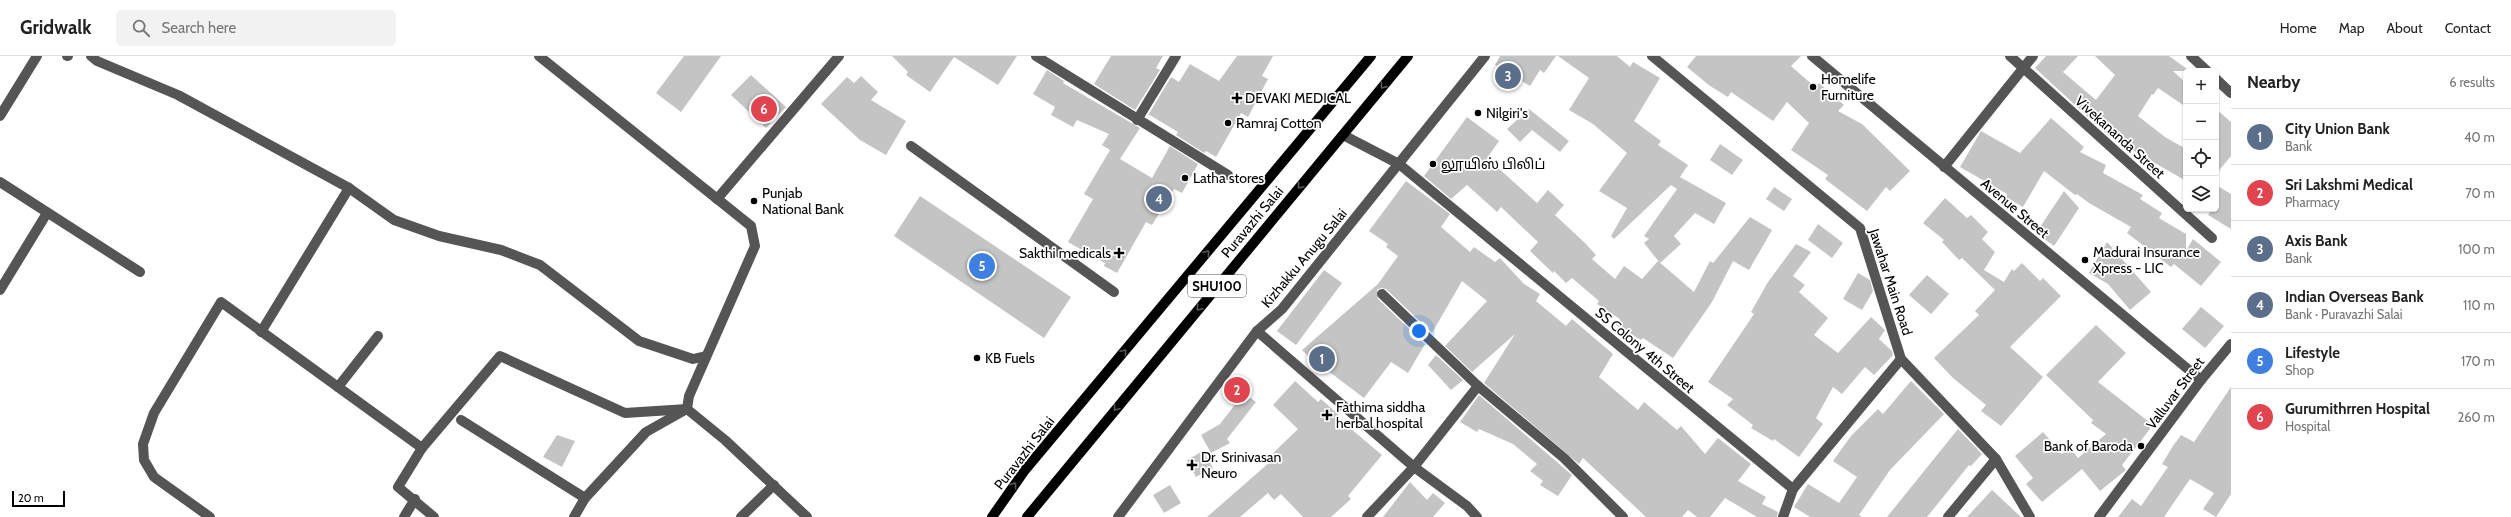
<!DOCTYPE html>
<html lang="en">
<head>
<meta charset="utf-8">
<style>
  :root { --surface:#fff; --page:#f2f2f2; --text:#222; --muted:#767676; --line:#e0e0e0; --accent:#000 }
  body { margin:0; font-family:Cabin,"Noto Sans Tamil",sans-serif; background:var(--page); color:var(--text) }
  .controls { position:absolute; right:12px; top:12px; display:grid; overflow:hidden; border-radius:6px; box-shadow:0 1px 3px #0004 }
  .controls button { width:36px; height:36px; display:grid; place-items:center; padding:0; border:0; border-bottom:1px solid var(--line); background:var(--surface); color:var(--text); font:20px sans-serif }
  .scale { position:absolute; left:12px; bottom:10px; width:53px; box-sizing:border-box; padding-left:4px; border:2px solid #000; border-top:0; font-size:11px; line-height:14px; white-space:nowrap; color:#000; -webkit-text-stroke:3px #fff; paint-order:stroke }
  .you { position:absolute; left:1419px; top:275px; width:14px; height:14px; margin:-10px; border:3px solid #fff; border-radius:50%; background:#1a73e8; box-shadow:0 0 0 6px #1a73e833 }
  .badge { display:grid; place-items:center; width:26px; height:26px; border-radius:50%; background:var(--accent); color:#fff; font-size:13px; font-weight:700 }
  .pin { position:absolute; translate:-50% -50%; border:2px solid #fff; box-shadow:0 1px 4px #0006 }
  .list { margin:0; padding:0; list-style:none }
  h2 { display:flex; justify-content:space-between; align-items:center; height:52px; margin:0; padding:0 16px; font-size:17px }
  h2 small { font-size:13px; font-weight:400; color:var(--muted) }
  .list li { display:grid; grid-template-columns:26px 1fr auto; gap:12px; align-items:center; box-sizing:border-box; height:56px; padding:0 16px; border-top:1px solid var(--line) }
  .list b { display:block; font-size:15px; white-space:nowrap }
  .list p { margin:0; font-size:13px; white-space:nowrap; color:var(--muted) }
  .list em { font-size:13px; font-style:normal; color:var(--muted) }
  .icon { flex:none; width:22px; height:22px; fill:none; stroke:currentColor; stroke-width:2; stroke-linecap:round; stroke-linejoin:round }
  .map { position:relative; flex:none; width:2231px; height:461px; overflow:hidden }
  header { display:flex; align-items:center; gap:24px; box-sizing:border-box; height:56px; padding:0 20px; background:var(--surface); border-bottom:1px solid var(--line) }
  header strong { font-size:19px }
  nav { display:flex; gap:22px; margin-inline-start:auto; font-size:14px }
  .search { width:280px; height:36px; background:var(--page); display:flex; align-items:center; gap:10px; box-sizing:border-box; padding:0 14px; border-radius:6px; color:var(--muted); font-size:15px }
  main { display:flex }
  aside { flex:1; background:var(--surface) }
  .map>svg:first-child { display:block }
  .building { fill:#c4c4c4 }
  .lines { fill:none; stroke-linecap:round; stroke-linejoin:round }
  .minor { stroke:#555; stroke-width:10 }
  .major { stroke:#000; stroke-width:10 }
  .oneway { stroke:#595959 }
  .poi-dot { fill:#000; stroke:#fff; stroke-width:1.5 }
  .labels { text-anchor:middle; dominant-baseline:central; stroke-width:3.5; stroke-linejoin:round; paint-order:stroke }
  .shield { fill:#fff; stroke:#4c4c4c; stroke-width:1 }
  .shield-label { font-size:13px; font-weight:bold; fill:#000 }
  .poi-label { font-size:14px; fill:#000; stroke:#fff; text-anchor:start }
  .street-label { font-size:14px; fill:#000; stroke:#fff }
</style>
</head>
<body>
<header>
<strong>Gridwalk</strong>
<div class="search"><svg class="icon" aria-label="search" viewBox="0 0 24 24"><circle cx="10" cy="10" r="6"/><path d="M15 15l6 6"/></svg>Search here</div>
<nav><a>Home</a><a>Map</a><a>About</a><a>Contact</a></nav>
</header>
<main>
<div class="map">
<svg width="2231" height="461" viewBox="0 0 2231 461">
  <rect width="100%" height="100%" fill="#fff"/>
  <g class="building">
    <polygon points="684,0 721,0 681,56 656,37"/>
    <polygon points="892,0 1017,0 998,29 954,1 930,36 906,19 908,16"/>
    <polygon points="1111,0 1163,0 1156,12 1160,14 1135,54 1094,28"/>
    <polygon points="1237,0 1273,0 1262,20 1268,23 1248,61 1241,57 1216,101 1206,95 1204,97 1176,79 1178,76 1148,58 1147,61 1171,21 1179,26 1190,8 1219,25"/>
    <polygon points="1500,0 1556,0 1544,17 1540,14 1530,30 1495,9"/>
    <polygon points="1558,0 1617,0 1630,11 1633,6 1660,22 1634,65 1661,85 1658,89 1688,109 1680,121 1726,147 1714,168 1695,157 1674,180 1681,188 1660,207 1644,187 1649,183 1644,180 1677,133 1671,129 1614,183 1611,180 1627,152 1599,135 1627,97 1593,68 1569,54 1589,22"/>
    <polygon points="1696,0 1801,0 1791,10 1815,31 1819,27 1844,49 1838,55 1862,68 1910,115 1890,135 1886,131 1867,155 1825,123 1828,119 1791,94 1809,67 1787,46 1773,65 1731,36 1728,41 1710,30 1687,11"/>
    <polygon points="2046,0 2078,0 2063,16 2096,44 2115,19 2095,0 2169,0 2190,15 2173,15 2186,27 2186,51 2158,32 2153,39 2152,38 2138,60 2165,81 2186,93 2186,125 2110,81 2035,12"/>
    <polygon points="1047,14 1064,25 1063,27 1140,72 1120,103 1152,122 1170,90 1198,108 1182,137 1174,133 1152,169 1146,166 1117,217 1104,210 1105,207 1068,186 1093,143 1084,138 1110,94 1102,89 1109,78 1077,64 1073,71 1051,59 1055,51 1033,38"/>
    <polygon points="751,19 786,51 766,72 731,39"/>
    <polygon points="861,20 878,36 871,44 906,65 886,99 860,84 821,48 847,21 854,27"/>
    <polygon points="1529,53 1569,85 1560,96 1532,74 1520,86 1507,73"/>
    <polygon points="2216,53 2231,66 2231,100 2216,118"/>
    <polygon points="1467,61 1499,85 1487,102 1537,147 1548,134 1564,149 1555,159 1585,187 1596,199 1592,203 1615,223 1624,210 1642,223 1658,205 1694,236 1710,205 1713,207 1750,161 1772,174 1749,214 1733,205 1712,246 1673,302 1643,282 1641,284 1616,269 1620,263 1597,248 1599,245 1572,222 1566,227 1554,215 1553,217 1530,195 1538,186 1501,151 1497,156 1467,129 1451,143 1424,120"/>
    <polygon points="2051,62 2084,91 2080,96 2106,109 2103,117 2143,139 2140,143 2162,157 2159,162 2186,178 2186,195 2193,183 2221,206 2201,230 2174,208 2171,211 2127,177 2131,171 2089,147 2077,138 2075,139 2044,115 2023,151 2006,141 2007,138 1960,111 1981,75 2020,97"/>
    <polygon points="1720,88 1743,104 1732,119 1710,104"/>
    <polygon points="1406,125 1450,158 1441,171 1470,196 1474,191 1495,206 1500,202 1524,228 1540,238 1536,245 1566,270 1572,263 1613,298 1599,321 1638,354 1644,346 1677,374 1681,370 1705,398 1718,382 1751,408 1738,425 1766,441 1762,448 1778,456 1777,461 1757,461 1725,442 1710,461 1697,461 1688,454 1682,461 1646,461 1583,402 1579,408 1484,327 1515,278 1472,316 1445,290 1487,245 1462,225 1432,277 1386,233 1381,232 1377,234 1378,243 1425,288 1408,317 1391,306 1364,342 1307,299 1302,294 1378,228 1398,200 1386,191 1388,188 1369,175"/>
    <polygon points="2216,129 2231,138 2231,173 2208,159 2212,153 2216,153"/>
    <polygon points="1774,131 1792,143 1784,155 1766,143"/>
    <polygon points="2064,135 2079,152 2054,190 2036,177"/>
    <polygon points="920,140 1071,241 1044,282 894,180"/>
    <polygon points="1945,142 1967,162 1971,159 1988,176 1982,183 1995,196 1984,214 2004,226 2012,213 2014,215 2022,207 2040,225 2043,222 2061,240 2010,291 2043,321 2001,370 1981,355 1986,349 1953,322 1934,302 1979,259 1975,255 1995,234 1962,202 1959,204 1942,186 1944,184 1923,167"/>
    <polygon points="1818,168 1843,187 1832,202 1808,184"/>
    <polygon points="2107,186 2151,236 2130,254 2108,228 2089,217"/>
    <polygon points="1796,188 1811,196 1793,220 1805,229 1799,236 1828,262 1814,279 1838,297 1871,261 1885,274 1879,283 1892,295 1893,299 1874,319 1865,311 1842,338 1833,331 1816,362 1823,368 1799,401 1774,383 1773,385 1751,372 1753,369 1727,349 1733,343 1708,326 1754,258 1751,256 1768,226"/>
    <polygon points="1324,214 1342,227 1296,289 1277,275"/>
    <polygon points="1858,217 1870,224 1873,235 1862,254 1843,243"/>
    <polygon points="1927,219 1949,238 1931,258 1909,239"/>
    <polygon points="2201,251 2224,270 2205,292 2182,273"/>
    <polygon points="2096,269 2126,297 2098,326 2153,369 2122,409 2126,414 2100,435 2082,413 2042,446 2026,428 2033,422 2015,400 2043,376 2062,398 2070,392 2078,402 2106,378 2091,367 2093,364 2046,319"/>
    <polygon points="1436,299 1463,324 1451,334 1428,309"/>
    <polygon points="1295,325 1318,346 1321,343 1339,359 1337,361 1382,399 1348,440 1351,443 1331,461 1303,461 1281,438 1274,444 1268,437 1240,461 1207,461 1271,405 1269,401 1298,373 1273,349"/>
    <polygon points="1911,325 1944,358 1890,414 1859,459 1862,461 1810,461 1794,451 1808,428 1839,447 1857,421 1833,405 1851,380 1878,353 1883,358"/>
    <polygon points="2231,331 2231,438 2216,461 2203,453 2214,437 2190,423 2164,461 2118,461 2132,443 2141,450 2168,411 2162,408 2173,390 2181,379 2194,386"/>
    <polygon points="1244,337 1256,346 1227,383 1230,387 1211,397 1201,379 1220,368"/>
    <polygon points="1479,339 1572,419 1558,440 1540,429 1543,425 1530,415 1537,408 1513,388 1479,373 1477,376 1460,366"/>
    <polygon points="1958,373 1982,398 1971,410 1969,409 1927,461 1887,461"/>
    <polygon points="557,379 575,385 562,411 543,401"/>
    <polygon points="1203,395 1213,412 1196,421 1187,404"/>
    <polygon points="1410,426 1427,444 1433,437 1445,447 1433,461 1383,461"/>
    <polygon points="1170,429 1181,447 1164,457 1153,439"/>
    <polygon points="1992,434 2021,461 1967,461"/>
  </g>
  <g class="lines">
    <g class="minor">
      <polyline points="67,0 68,0"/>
      <polyline points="91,0 97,5 178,39 349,132 394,164 439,180 501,194 540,209 639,285 693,303 706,300"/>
      <polyline points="539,0 751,170 755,190 689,340 687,353 725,384 807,461"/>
      <polyline points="1036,0 1228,119"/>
      <polyline points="1652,0 1860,172 1901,303 1996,403 2030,461"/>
      <polyline points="1812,0 2201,324"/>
      <polyline points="2010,0 2212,182"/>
      <polyline points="2191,0 2207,15"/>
      <polyline points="2216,23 2231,37"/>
      <polyline points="0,60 37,0"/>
      <polyline points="1137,64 1176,0"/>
      <polyline points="1343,79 1399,108 1793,433 1901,303"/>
      <polyline points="911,90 1114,236"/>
      <polyline points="1944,111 2033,0"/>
      <polyline points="0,126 140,216"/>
      <polyline points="717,143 839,0"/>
      <polyline points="0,234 47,157"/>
      <polyline points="1382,238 1478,330 1564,402 1623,461"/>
      <polyline points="1257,275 1414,411 1467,450 1477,461"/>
      <polyline points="261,276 349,132"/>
      <polyline points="338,331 378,280"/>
      <polyline points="461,364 585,442"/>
      <polyline points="422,392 398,431 434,461"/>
      <polyline points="210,461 154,421 144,404 143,388 154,357 221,246 422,392 500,300 625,357 687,353"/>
      <polyline points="404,461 415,443"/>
      <polyline points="574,461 585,442 646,376 685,354"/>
      <polyline points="741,461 774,429"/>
      <polyline points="1118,461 1257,275 1282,253 1485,0"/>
      <polyline points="1367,461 1414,411 1478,330"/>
      <polyline points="1783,461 1793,433"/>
      <polyline points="1948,461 1996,403"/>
      <polyline points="2099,461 2201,324 2231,288"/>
    </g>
    <g class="major">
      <polyline points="992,461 1025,414 1371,0"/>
      <polyline points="1027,461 1408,0"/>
    </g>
  </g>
  <defs><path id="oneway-chevron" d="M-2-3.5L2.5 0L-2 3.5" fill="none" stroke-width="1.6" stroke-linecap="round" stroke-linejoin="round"/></defs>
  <g class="oneway">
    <use href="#oneway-chevron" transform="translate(1383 30) rotate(129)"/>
    <use href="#oneway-chevron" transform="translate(1300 130) rotate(130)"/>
    <use href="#oneway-chevron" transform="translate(1207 197) rotate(-50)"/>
    <use href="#oneway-chevron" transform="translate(1199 252) rotate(130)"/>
    <use href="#oneway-chevron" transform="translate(1124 296) rotate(-50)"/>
    <use href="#oneway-chevron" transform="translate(1116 352) rotate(130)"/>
    <use href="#oneway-chevron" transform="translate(1014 429) rotate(-54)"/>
  </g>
  <g class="poi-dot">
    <circle cx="1813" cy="31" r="4"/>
    <path d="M1235 36h4v4h4v4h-4v4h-4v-4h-4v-4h4z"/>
    <circle cx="1478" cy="57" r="4"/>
    <circle cx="1228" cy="67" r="4"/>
    <circle cx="1433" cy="108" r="4"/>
    <circle cx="1185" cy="122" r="4"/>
    <circle cx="754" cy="145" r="4"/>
    <path d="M1117 191h4v4h4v4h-4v4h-4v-4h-4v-4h4z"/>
    <circle cx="2085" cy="204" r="4"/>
    <circle cx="977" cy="302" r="4"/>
    <path d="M1325 353h4v4h4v4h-4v4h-4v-4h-4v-4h4z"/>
    <circle cx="2141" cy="390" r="4"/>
    <path d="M1190 403h4v4h4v4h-4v4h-4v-4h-4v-4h4z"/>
  </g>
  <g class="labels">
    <rect class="shield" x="1188" y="219" width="58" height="22" rx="3"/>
    <g class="shield-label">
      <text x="1217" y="230">SHU100</text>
    </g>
    <g class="poi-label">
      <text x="1821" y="23">Homelife<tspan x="1821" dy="16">Furniture</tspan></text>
      <text x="1245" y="42">DEVAKI MEDICAL</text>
      <text x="1486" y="57">Nilgiri's</text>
      <text x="1236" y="67">Ramraj Cotton</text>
      <text x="1441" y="108">லூயிஸ் பிலிப்</text>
      <text x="1193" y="122">Latha stores</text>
      <text x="762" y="137">Punjab<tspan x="762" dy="16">National Bank</tspan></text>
      <text x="2093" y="196">Madurai Insurance<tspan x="2093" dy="16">Xpress - LIC</tspan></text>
      <text x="1111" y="197" text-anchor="end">Sakthi medicals</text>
      <text x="985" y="302">KB Fuels</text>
      <text x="1336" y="351">Fathima siddha<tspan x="1336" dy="16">herbal hospital</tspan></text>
      <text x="2133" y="390" text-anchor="end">Bank of Baroda</text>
      <text x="1201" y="401">Dr. Srinivasan<tspan x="1201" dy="16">Neuro</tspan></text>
    </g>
    <g class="street-label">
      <text transform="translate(2120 81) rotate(42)">Vivekananda Street</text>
      <text transform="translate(2015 152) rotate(40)">Avenue Street</text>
      <text transform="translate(1252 166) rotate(-50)">Puravazhi Salai</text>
      <text transform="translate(1304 202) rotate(-50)">Kizhakku Anugu Salai</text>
      <text transform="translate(1891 226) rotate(72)">Jawahar Main Road</text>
      <text transform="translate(1645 294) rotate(40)">SS Colony 4th Street</text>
      <text transform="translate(2175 337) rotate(-53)">Valluvar Street</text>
      <text transform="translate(1024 397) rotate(-52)">Puravazhi Salai</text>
    </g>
  </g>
</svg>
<div class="controls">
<button>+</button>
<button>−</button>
<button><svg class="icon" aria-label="locate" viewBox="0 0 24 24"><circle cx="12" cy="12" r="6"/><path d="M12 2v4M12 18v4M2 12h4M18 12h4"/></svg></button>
<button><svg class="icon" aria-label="layers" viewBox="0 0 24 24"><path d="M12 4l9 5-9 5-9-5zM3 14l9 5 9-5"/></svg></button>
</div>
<div class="scale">20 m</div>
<div class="you"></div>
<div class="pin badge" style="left:1322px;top:303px;background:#5c6f8a">1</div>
<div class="pin badge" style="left:1237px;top:334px;background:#e0444e">2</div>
<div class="pin badge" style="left:1508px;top:20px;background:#5c6f8a">3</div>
<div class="pin badge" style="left:1159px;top:143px;background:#5c6f8a">4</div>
<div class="pin badge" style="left:982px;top:210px;background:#3f7fe0">5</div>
<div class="pin badge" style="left:764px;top:53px;background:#e0444e">6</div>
</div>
<aside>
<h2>Nearby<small>6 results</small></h2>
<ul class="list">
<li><span class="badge" style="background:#5c6f8a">1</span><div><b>City Union Bank</b><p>Bank</p></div><em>40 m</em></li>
<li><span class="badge" style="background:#e0444e">2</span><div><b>Sri Lakshmi Medical</b><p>Pharmacy</p></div><em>70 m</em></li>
<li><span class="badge" style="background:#5c6f8a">3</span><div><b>Axis Bank</b><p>Bank</p></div><em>100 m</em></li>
<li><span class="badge" style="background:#5c6f8a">4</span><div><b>Indian Overseas Bank</b><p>Bank · Puravazhi Salai</p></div><em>110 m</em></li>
<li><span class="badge" style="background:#3f7fe0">5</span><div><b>Lifestyle</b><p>Shop</p></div><em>170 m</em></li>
<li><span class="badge" style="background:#e0444e">6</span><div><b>Gurumithrren Hospital</b><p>Hospital</p></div><em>260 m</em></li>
</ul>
</aside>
</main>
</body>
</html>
